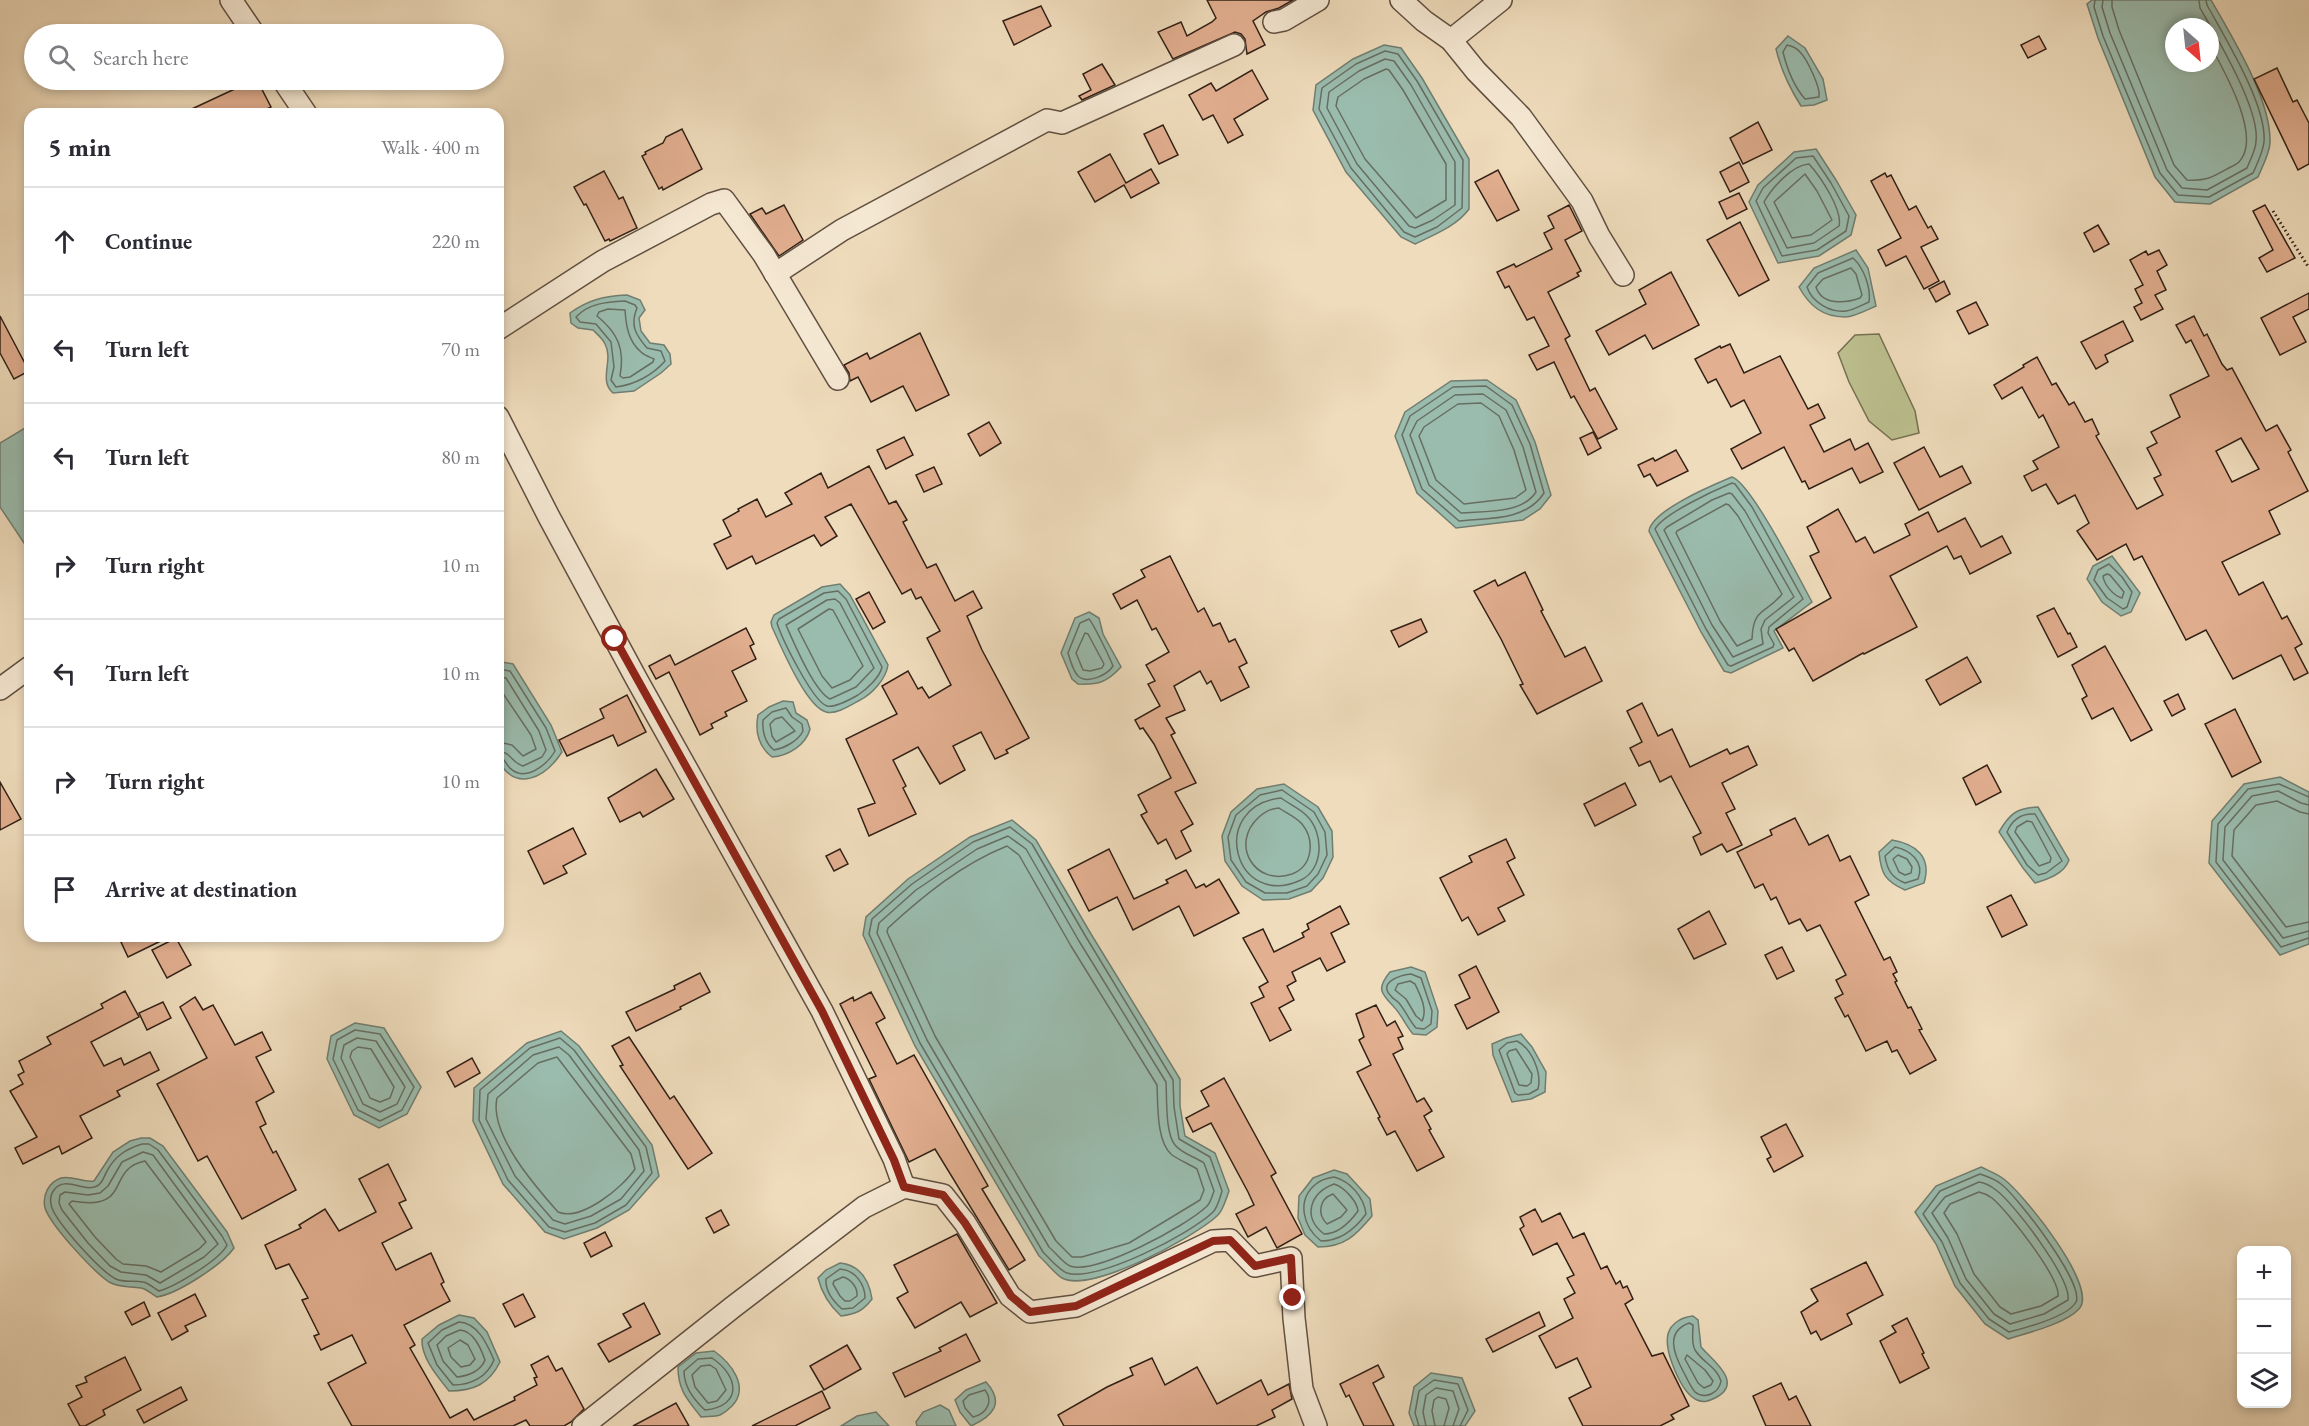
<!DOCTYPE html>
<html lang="en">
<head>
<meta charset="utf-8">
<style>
  :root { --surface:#fff; --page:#f7f7f7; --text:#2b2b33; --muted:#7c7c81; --line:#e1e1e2 }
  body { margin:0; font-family:"EB Garamond",serif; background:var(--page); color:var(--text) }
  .controls { position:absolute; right:18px; bottom:18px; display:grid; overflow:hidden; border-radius:12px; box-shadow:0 3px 9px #0003 }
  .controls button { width:54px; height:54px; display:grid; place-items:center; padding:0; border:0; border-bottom:2px solid var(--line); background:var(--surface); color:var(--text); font:30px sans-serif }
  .compass { position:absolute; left:2165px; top:18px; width:54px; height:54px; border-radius:50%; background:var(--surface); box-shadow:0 3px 9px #0003; rotate:153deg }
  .stop { position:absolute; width:18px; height:18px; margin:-14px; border:4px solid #8f2418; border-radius:50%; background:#fff }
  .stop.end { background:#8f2418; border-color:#fff; box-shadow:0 2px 6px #0008 }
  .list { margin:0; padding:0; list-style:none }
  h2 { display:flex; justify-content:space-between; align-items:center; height:78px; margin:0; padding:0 24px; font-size:26px }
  h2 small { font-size:20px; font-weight:400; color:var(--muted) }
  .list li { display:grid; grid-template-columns:39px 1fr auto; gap:18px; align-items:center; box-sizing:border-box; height:108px; padding:0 24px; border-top:2px solid var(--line) }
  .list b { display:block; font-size:22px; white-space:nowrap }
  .list em { font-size:20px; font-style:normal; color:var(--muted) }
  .icon { flex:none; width:33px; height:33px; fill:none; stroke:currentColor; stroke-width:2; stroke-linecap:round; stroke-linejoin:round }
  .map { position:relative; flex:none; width:2309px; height:1426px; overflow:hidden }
  .search { position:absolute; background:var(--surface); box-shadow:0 3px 9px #0003; left:24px; top:24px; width:480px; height:66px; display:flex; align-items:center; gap:15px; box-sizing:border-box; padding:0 21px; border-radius:33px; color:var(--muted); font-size:22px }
  .panel { position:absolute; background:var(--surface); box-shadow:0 3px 9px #0003; left:24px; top:108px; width:480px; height:834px; border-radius:18px }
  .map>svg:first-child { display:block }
  .green { fill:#bcbf8e; stroke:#767052; stroke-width:1.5 }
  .water { fill:#9abcae; stroke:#707e71; stroke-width:1.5; fill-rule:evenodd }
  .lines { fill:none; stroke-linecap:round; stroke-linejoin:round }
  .shore { stroke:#666e62; stroke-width:1.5 }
  .building { fill:#e2af90; stroke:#312016; stroke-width:1.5; fill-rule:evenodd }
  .minor-casing { stroke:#604f40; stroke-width:24 }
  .path { stroke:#312016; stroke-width:3; stroke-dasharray:1.5 3; stroke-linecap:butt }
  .minor { stroke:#f5e8d3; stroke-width:21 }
  .route { stroke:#8f2418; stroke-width:8 }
</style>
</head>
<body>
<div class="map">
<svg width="2309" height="1426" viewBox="0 0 2309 1426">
  <rect width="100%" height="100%" fill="#efdcbc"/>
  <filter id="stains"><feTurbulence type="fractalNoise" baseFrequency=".00333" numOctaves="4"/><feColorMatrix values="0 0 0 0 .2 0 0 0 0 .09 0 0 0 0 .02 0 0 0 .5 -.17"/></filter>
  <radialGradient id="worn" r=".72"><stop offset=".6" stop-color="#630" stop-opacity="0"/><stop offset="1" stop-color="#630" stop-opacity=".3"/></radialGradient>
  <polygon class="green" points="1879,334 1915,411 1919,433 1892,440 1869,421 1849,382 1838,353 1855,335"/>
  <g class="water">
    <path d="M2092,0H2211C2232,37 2271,99 2270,142C2270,153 2262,167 2258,177L2210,204L2175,202L2155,177L2098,38L2087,4ZM2174,27H2210V63H2174Z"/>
    <path d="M1788,36L1805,48L1823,79L1827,100L1814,105L1801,106C1789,87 1781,70 1776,49Z"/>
    <path d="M1384,45L1401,48L1422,78L1469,159V209C1457,226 1433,235 1415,244L1401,237L1346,172L1313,110L1316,85L1353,59Z"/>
    <polygon points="1816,149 1836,180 1856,215 1851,235 1819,256 1778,263 1749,202 1758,185 1794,152"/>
    <path d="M1856,250L1868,268L1876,306C1867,310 1854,317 1845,317C1822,317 1809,305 1799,287L1814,268Z"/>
    <path d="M627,295L640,300L645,310L639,318L641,331L650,343L664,345L670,354L671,364L661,373L634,391L613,393C598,380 614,360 605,344C603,339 597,334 593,330L578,328L571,323L570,313C588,300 604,296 627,295Z"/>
    <polygon points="1487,380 1516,400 1535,442 1551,495 1540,509 1523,520 1456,528 1417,493 1395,436 1405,412 1451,381"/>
    <polygon points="25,428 30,429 30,552 0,507 0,443"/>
    <path d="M1732,477C1751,483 1800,580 1812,602L1774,631L1783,648L1731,673L1724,671L1701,632L1649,531C1652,510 1713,485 1732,477Z"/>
    <polygon points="2112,556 2140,593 2131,612 2121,616 2102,602 2087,579 2093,566"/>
    <path d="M840,584L850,595L888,665C886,679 872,694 860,700C851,705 836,715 826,712C806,707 781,646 772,627L771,622L774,615L822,587Z"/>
    <path d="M1089,612L1099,618L1103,634L1121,667C1107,682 1099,685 1078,684L1072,679L1061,653L1075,618Z"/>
    <path d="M502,662L513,664L551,725L562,752C545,778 516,793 498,760V664Z"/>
    <path d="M783,701L793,702L796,713L807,720L810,729C806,745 788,756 772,757C758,746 755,731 758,715L769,707Z"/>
    <polygon points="2280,777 2309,792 2309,944 2280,955 2209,863 2212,821 2244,784"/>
    <polygon points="1284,784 1318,807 1332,831 1333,857 1323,878 1311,891 1289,899 1263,900 1242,886 1225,861 1222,836 1231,812 1257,789"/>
    <path d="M2038,807L2069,860C2064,874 2048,879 2035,883L2023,868L1999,832C2010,813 2017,808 2038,807Z"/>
    <path d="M1012,820L1036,840L1091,934L1180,1079V1106L1185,1136L1215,1153L1229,1191C1226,1199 1223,1211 1217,1216C1194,1237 1091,1294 1062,1278C1054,1273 1046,1262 1039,1256L915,1046L863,935L866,917L908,879L970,837Z"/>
    <path d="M1892,840C1916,844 1932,857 1924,883L1905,890C1885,881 1881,874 1879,852Z"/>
    <path d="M1411,967L1425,972L1438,1011L1437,1027L1426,1035L1413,1034C1406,1026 1401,1014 1394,1007C1381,993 1376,989 1390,972Z"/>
    <polygon points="355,1023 384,1028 421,1087 407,1114 379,1128 354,1115 327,1059 331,1036"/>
    <polygon points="561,1031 579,1046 652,1145 659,1176 629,1210 597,1228 564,1239 545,1232 503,1184 473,1121 474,1088 527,1043"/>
    <polygon points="1521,1034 1532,1047 1546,1072 1545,1092 1531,1099 1512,1102 1493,1055 1492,1044 1506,1038"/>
    <path d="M141,1138H150L163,1146L227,1232L234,1248C222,1265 177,1294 157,1297C151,1294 147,1289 141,1288C130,1286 119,1288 109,1282C93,1271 51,1226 45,1208C42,1195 49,1182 61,1178C72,1175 83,1183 94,1181L113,1152L130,1141Z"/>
    <path d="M1981,1167C1989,1171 1998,1174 2005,1180C2024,1195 2099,1287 2079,1309C2065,1324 2027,1333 2008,1339L1985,1324L1955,1286L1936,1244L1915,1212L1936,1186Z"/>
    <path d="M1334,1170L1347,1174L1370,1199L1372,1216C1356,1235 1345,1247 1318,1247L1305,1235L1298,1218L1299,1196L1313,1178Z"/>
    <path d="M840,1263C860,1265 869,1280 872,1299C863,1311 856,1314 841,1316C829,1305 822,1294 818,1278L826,1270Z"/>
    <path d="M459,1315L474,1318L487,1332L500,1362C489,1384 474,1391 449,1391C438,1377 421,1358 422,1339L439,1325Z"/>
    <path d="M1693,1316L1698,1320L1701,1347C1712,1360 1745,1383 1715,1398C1709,1401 1704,1403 1697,1400C1681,1393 1664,1351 1668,1334C1671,1323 1682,1317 1693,1316Z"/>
    <path d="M714,1351C731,1363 750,1387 732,1406C729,1409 724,1413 720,1415C715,1417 707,1416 701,1417C688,1400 678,1391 678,1367L696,1353Z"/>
    <polygon points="1431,1373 1462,1378 1475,1411 1465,1426 1414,1426 1409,1413 1414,1387"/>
    <path d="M986,1382C1005,1403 993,1416 971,1426L960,1412L955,1400L966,1390Z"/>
    <polygon points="940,1405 949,1410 956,1426 917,1426 916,1422 923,1412"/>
    <polygon points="876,1412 889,1426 841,1426 857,1416"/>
  </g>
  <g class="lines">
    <g class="shore">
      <path d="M2095,0L2094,7L2103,36L2160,173L2178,195L2209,197L2253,173C2257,164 2263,152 2264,142C2267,105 2225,38 2207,5L2206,0"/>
      <path d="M2103,0L2102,7L2110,33L2167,170L2182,188L2207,190L2247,168C2250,160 2256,150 2256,141C2260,109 2217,38 2200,8L2199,0"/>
      <path d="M2112,0V7L2119,30L2174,165L2187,180C2206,181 2211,178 2227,169C2230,167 2236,165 2239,162C2263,137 2223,69 2210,45"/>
      <path d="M1787,45C1791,46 1797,48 1800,52C1807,59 1821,88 1819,97L1805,99C1793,85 1787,69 1783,52Z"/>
      <polygon points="1385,51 1398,54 1417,81 1463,160 1462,208 1437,227 1415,237 1404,232 1351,168 1319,109 1322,88 1356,64"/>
      <polygon points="1385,59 1394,61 1411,85 1455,162 1455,205 1433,220 1415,228 1409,226 1357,164 1327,108 1329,92 1359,71"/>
      <polygon points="1386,69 1389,70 1403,90 1446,164 1446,200 1416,218 1365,159 1336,106 1338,97 1364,79"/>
      <polygon points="1813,156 1831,183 1849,216 1846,231 1817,250 1782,256 1756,201 1763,188 1796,158"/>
      <path d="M1809,164C1820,176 1843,210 1839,226L1814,243L1787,248L1764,202C1772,188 1792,165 1809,164Z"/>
      <polygon points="1805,174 1817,191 1832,220 1811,235 1792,238 1774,202"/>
      <path d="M1853,258C1864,268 1871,288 1869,302C1862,305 1853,310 1846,311C1830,313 1812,302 1807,287L1818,273Z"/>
      <path d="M1851,268L1856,274L1862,295L1860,298C1846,303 1822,306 1816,287L1823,279Z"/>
      <path d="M625,301L635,305L637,308C630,325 635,334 647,348L661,351L665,361C653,375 634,385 616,387L611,380L614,367L611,342L596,324L580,322L576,317C589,303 607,302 625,301Z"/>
      <path d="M608,309L625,310C626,325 628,341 641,352C645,356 650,357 654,359L653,362L630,377L623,378L620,376C625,349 618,333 597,316L599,312Z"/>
      <path d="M1486,386L1512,405L1530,444L1544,493C1526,521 1489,518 1459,521L1422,489L1402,435L1410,416L1453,387Z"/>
      <path d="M1483,394L1506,410L1523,447L1536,492C1522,514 1485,511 1461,513L1429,485L1410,435L1417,421L1455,395Z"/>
      <polygon points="1481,403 1499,416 1514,450 1526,490 1515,498 1464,504 1436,480 1419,436 1424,427 1458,404"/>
      <path d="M1732,483L1735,484L1752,507L1803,599L1769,627L1768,633L1774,644L1773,647L1731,666L1728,665L1706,629L1655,529C1663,514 1715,490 1732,483Z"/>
      <polygon points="1729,493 1732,494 1745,511 1794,597 1765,620 1761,629 1763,644 1733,657 1712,625 1664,530 1667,527 1712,500"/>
      <path d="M1726,504L1729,505L1738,516L1782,594C1767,614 1753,606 1752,639L1737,646L1720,621L1676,533L1677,531Z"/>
      <polygon points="2109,564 2122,577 2132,592 2127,607 2123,609 2107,598 2094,580 2098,570"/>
      <path d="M2107,574L2110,575L2124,592L2122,598C2114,596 2104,585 2103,576Z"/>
      <path d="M838,591L846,599L882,667C880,677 867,689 858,695C851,699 835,708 827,706C813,702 782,639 777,623L779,619L824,593Z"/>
      <path d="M835,599L840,603L874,668L856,687L830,699C814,691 794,643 786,625L827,600Z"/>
      <polygon points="829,609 833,610 863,666 850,680 832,688 822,676 798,629"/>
      <path d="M1089,619C1093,623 1110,658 1113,666C1108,674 1088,685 1078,676C1073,671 1070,660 1068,653L1080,623Z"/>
      <polygon points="1085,633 1088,634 1104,664 1102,668 1090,671 1083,670 1076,653"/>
      <path d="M498,669L510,671L546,728L555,751C549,762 532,777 518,773C511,771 508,766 504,760L498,759"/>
      <path d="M498,677L506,678L539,731L546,750L542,757L523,766C512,763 511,752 498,751"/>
      <polyline points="498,686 531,735 536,749 523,756 512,745 498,742"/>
      <path d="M786,708L792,717L802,724L803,731C798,741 785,748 774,750C765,743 762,731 763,720L772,712Z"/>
      <polygon points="782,717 795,731 776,742 772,736 770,724 775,719"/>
      <polygon points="1282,790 1314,812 1325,832 1327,855 1318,874 1307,886 1287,893 1265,893 1246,882 1231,860 1228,837 1236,815 1260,795"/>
      <polyline points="2309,797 2279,784 2248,789 2218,824 2216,862 2281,947 2309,938"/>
      <path d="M1281,798C1289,804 1301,809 1307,816C1324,833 1324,869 1301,880C1234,911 1207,806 1281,798Z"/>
      <polyline points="2309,805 2301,803 2278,791 2252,796 2225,827 2223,860 2283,938 2309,931"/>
      <path d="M1279,808C1286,813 1296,817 1302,824C1315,840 1313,866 1292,874C1255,887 1229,844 1259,817C1266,811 1270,809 1279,808Z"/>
      <path d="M2035,814L2062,861L2046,873L2038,875L2027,865L2007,832C2012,820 2021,813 2035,814Z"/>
      <polyline points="2309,814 2300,812 2277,801 2256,805 2234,830 2232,856 2286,927 2309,922"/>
      <polygon points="2027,821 2032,822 2051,858 2050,862 2039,866 2015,832 2017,827"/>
      <path d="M1010,827L1032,844L1086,937L1173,1080L1174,1107L1179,1139L1210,1157L1222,1191C1220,1197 1218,1207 1213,1212C1192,1233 1096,1283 1067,1273C1059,1270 1049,1258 1043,1252L920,1043L869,934L872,919L912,884L973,842Z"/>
      <path d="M1008,836L1026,849L1079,941L1166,1082C1167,1098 1165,1133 1175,1145C1181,1153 1195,1157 1204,1163L1214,1191C1212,1196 1211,1203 1206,1207C1186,1226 1096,1275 1070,1266C1063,1263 1055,1252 1049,1247L927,1040L877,933L879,923L916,890L977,849Z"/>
      <path d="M1007,846L1019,855L1071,946L1157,1085C1158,1103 1156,1142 1172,1155C1179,1160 1189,1164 1197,1169L1204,1190L1200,1200L1129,1243L1082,1257H1072L1056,1241L935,1036L887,932L888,928C924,895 962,864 1007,846Z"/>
      <path d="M1895,847C1910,850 1925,862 1918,879L1905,883C1892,878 1887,870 1885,856Z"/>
      <polygon points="1898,855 1907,859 1912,867 1911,873 1905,875 1899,872 1893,859"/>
      <path d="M1411,974L1421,978L1432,1011L1431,1024L1424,1029L1416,1028C1409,1020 1405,1010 1399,1003C1396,1000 1393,999 1391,996C1377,982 1401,975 1411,974Z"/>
      <path d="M1410,981L1415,984C1420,995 1428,1009 1422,1021L1416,1016L1406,999L1395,990L1398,984Z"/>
      <polygon points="355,1030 380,1034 414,1087 402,1110 380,1121 358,1110 333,1059 337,1040"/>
      <polygon points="357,1038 376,1041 405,1087 397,1104 380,1112 363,1104 341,1058 344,1045"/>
      <polygon points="560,1038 574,1050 646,1147 652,1173 626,1205 595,1223 565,1232 549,1227 508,1180 479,1120 480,1090 530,1048"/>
      <path d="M1517,1041C1532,1049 1542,1073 1538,1089L1529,1094L1518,1095L1515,1093L1499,1050L1507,1043Z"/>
      <polygon points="358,1047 371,1049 394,1087 390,1098 380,1102 370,1098 350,1057 352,1051"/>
      <polygon points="559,1047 569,1055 639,1150 644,1171 621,1199 591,1216 565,1224 553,1220 515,1176 486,1119 488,1094 533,1055"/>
      <polygon points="1516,1049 1532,1074 1531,1083 1527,1086 1519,1085 1507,1054 1509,1051"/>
      <path d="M557,1057L631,1154L635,1169C623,1187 581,1222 558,1212C535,1186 489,1134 497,1098L538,1063Z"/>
      <path d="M142,1144H149L158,1150L222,1236L227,1245C220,1260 174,1287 159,1291C153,1288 149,1283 143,1282C134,1280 124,1283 116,1279C100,1271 58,1224 52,1208C50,1202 50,1195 54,1190C65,1175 84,1193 97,1186C103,1183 104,1176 107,1171C115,1156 126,1149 142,1144Z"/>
      <polygon points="143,1152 153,1155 218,1244 204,1257 160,1283 146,1275 121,1272 110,1266 88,1243 62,1210 59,1203 60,1195 65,1192 88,1195 100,1193 108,1186 122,1162"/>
      <path d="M145,1161L206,1242L199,1249L161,1272L146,1266L123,1264L116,1259L95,1237L69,1204L72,1201C133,1212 105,1169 145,1161Z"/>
      <path d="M1980,1174C1986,1176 1995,1179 2001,1184C2017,1196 2085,1284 2076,1302C2068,1317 2025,1328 2009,1332L1989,1319L1960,1283L1942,1242L1923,1214L1940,1191Z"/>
      <path d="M1334,1177C1350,1181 1364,1197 1366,1214C1355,1229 1341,1241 1321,1241C1303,1227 1296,1200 1316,1184C1320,1180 1328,1178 1334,1177Z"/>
      <path d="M1979,1182C1985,1183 1991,1186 1996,1190C2014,1203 2072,1280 2068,1300L2044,1314L2010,1324L1994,1314L1966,1279L1948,1238L1932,1213L1945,1197Z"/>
      <path d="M1334,1184C1344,1187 1357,1201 1358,1211C1350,1222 1339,1234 1324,1234C1302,1217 1310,1193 1334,1184Z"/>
      <path d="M1979,1192C1983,1193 1988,1195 1992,1198C2007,1210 2061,1279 2058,1296L2041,1306L2011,1314L2000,1307L1974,1274L1957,1234L1944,1213L1950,1204Z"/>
      <path d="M1333,1194L1347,1210L1341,1217L1327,1224C1317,1214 1319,1199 1333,1194Z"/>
      <path d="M840,1269C855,1270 865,1284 865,1298L853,1308L842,1309C833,1301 825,1291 826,1279Z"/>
      <path d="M843,1277C851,1279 858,1288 857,1296L850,1301H845L840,1296L833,1284L834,1281Z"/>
      <path d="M459,1322C478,1323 487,1344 494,1360C487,1377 471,1385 453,1385L437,1365L428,1343L442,1330Z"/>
      <path d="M1689,1323L1693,1325C1693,1333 1691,1343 1695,1350C1703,1363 1716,1366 1721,1381C1719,1393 1705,1400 1695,1392C1690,1386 1687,1378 1683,1371C1674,1354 1665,1332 1689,1323Z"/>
      <path d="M460,1330C474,1331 481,1349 485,1360C481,1371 468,1376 457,1377L443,1361L437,1345L446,1336Z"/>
      <polygon points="460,1340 468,1345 475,1359 470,1365 461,1367 451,1357 448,1348"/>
      <polygon points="1687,1355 1705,1370 1713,1381 1711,1385 1704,1388 1698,1383 1685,1359"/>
      <path d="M712,1358C739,1376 743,1406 705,1410C694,1400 684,1387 684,1371L698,1359Z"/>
      <polygon points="710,1365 716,1369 726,1390 717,1401 708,1403 695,1387 692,1375 701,1366"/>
      <path d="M985,1390C994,1402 986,1414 973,1417L965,1408L963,1401L969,1395Z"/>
      <polyline points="1419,1426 1415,1413 1419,1391 1434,1380 1458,1384 1468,1410 1460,1426"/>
      <polyline points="1426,1426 1423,1412 1426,1395 1436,1388 1453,1391 1459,1409 1453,1426"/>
      <polyline points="1435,1426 1432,1411 1434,1400 1438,1397 1446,1399 1449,1408 1444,1426"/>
    </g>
  </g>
  <g class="building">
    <polygon points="1207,0 1293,0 1279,8 1266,12 1253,21 1265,45 1247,54 1245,39 1241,34 1235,32 1173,59 1158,32 1181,22 1187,36 1212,22 1216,18"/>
    <polygon points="1041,6 1051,26 1014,45 1003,21"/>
    <polygon points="2039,36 2046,49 2028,58 2021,45"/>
    <polygon points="1102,64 1115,85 1082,100 1079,96 1091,90 1083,74"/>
    <polygon points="2277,68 2293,102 2297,100 2309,123 2309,164 2298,170 2254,79"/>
    <polygon points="1252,70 1268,99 1234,119 1243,135 1228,143 1213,115 1203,120 1189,95 1211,83 1216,91"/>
    <polygon points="254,80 257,80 271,107 258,114 181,114"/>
    <polygon points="1758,122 1772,150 1743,164 1730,138"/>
    <polygon points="1163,125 1178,155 1159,164 1144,134"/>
    <polygon points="682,129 702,169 663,190 662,187 659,189 642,156 646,154 645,152 663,143 666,137"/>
    <polygon points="1110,154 1126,183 1151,169 1159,183 1131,198 1124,185 1095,202 1078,172"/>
    <polygon points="1739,162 1749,182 1730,192 1720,172"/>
    <polygon points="1498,170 1519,210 1497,221 1475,182"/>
    <polygon points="604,171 619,199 623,197 637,228 610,241 609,239 605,241 586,204 584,205 574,187"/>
    <polygon points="1885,173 1887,177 1891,175 1909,210 1916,206 1928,228 1931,226 1938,239 1921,247 1939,281 1924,289 1906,256 1886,266 1878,250 1901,238 1871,181"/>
    <polygon points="1739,193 1747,209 1727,219 1719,202"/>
    <polygon points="784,205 803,240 779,256 750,214 762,208 766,214"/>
    <polygon points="1569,205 1582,231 1565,240 1581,271 1577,273 1579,276 1548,292 1570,336 1565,339 1590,391 1595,388 1617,429 1598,439 1574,396 1571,398 1554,362 1537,370 1529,355 1549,346 1534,317 1527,320 1509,286 1505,288 1497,272 1514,264 1516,267 1552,249 1544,233 1554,228 1548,216"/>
    <polygon points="2265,205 2295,258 2267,272 2259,258 2273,250 2253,211"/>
    <polygon points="1740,222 1769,280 1739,296 1707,240"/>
    <polygon points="2098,225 2109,244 2094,252 2084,233"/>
    <polygon points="2159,250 2167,265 2157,271 2166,290 2155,295 2163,309 2141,320 2134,307 2142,303 2135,289 2143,285 2130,260 2146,251 2148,255"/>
    <polygon points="1671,272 1699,325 1653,349 1645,335 1609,355 1596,331 1646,304 1639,290"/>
    <polygon points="1944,281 1950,294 1936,302 1929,289"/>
    <polygon points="2309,293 2309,309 2293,317 2306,342 2280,355 2261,318"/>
    <polygon points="1976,302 1988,325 1969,334 1957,311"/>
    <polygon points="0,316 29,371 14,379 0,353"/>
    <path d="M2194,316L2204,336L2207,334L2222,364L2227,370L2232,368L2266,431L2277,425L2291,450L2288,452L2308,491L2269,511L2280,534L2222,562L2239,595L2263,582L2282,619L2287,616L2302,644L2295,648L2308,673L2294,680L2281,655L2233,679L2206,630L2186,640L2142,556L2134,560L2126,544L2097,560L2077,531L2089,523L2075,495L2058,504L2046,484L2032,491L2024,476L2038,469L2033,461L2059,447L2043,415L2039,418L2022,387L2002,399L1994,385L2024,367L2023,365L2037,357L2052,385L2056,383L2069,405L2074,402L2085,422L2092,419L2099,434L2096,436L2137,509L2163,495L2154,478L2161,475L2147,448L2157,443L2151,432L2180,417L2170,395L2209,376L2191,340L2186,343L2176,325ZM2241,438L2259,469L2232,482L2216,451Z"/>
    <polygon points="2123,321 2133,341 2105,355 2108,362 2096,369 2081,342"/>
    <polygon points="920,333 949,395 916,411 903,386 871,402 858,377 850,381 849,373 844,365 867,353 870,359"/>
    <polygon points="1730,344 1744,373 1780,356 1808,409 1818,404 1825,418 1810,425 1824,452 1850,439 1855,450 1868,443 1883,472 1860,483 1852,468 1809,489 1805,481 1802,482 1784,447 1742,469 1731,449 1761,433 1744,400 1731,407 1716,379 1708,383 1695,359 1720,346 1721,348"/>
    <polygon points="989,422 1001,443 980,456 968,434"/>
    <polygon points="1593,432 1601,448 1588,455 1580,438"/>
    <polygon points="904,437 913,455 886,469 877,450"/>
    <polygon points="1924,447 1940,477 1962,466 1971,483 1919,510 1894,463"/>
    <polygon points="1676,450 1688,471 1657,486 1650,474 1644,477 1638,465 1653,458 1655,461"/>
    <polygon points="869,466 889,504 896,501 907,520 903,522 927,568 936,564 955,601 973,591 982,608 967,616 982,650 1029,738 1006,750 1008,753 995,759 981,732 953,746 965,770 940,784 918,747 893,760 906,786 903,788 916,814 869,836 858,809 875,803 846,739 897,714 882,686 908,671 918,689 922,687 929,698 951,685 927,638 940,631 921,597 916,599 911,589 902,594 851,504 825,517 837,536 821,546 814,535 756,564 752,556 727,569 714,544 731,536 723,520 739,511 738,509 757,499 766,517 792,504 785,493 821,473 828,488"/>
    <polygon points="934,467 942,484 924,492 916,475"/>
    <polygon points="1838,509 1856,542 1865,537 1874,553 1910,535 1905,524 1928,512 1938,532 1965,518 1981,547 2002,536 2011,553 1970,574 1961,556 1954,559 1947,546 1890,576 1917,627 1864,654 1863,653 1813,681 1794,648 1789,651 1776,629 1831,598 1810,556 1819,552 1807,527"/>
    <polygon points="1170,556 1198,612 1204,608 1213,626 1220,623 1229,642 1235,639 1247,663 1239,667 1249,687 1221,701 1211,681 1207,684 1200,671 1174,686 1185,710 1166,718 1175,733 1171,735 1196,783 1175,792 1193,824 1181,831 1191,851 1176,859 1166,839 1158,844 1141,815 1147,812 1138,795 1171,778 1154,744 1143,728 1140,729 1135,720 1160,706 1148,684 1155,681 1146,665 1169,652 1156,628 1152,630 1137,600 1121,609 1113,594 1145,577 1141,570"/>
    <polygon points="1525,572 1543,610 1541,611 1565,657 1585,647 1602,681 1537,714 1520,685 1523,684 1501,639 1474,591 1495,580 1498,586"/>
    <polygon points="869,592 885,622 873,629 856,599"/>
    <polygon points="2054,608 2068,634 2070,633 2077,647 2058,657 2037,616"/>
    <polygon points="1421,619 1427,632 1399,647 1391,631"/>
    <polygon points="746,628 754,644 750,646 756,659 732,671 747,701 725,712 727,716 711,724 713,728 700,735 669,672 656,679 649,666 670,655 675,665"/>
    <polygon points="2105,646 2152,730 2131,741 2113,708 2092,719 2082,699 2087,696 2072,665"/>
    <polygon points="1967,657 1981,682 1940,705 1926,680"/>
    <polygon points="2178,694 2185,709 2172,716 2164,701"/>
    <polygon points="627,695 646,732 618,746 613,735 567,756 559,740 604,718 600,709"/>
    <polygon points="1642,703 1658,736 1672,729 1690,767 1727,749 1730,754 1748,746 1757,765 1722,783 1735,809 1726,813 1742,845 1727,852 1722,844 1701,855 1693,837 1701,833 1671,776 1660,782 1650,761 1639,766 1630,748 1642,742 1627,711"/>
    <polygon points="2235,709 2261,762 2232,777 2205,724"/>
    <polygon points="1987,765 2001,792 1976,805 1963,778"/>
    <polygon points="656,769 674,799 643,817 640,812 620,822 608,798"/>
    <polygon points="0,782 21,819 0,830"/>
    <polygon points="1625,783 1636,805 1595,826 1584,804"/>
    <polygon points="1795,818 1809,845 1828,835 1840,861 1850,856 1869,895 1855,902 1884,960 1890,957 1897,972 1893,974 1897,981 1895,982 1908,1008 1911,1007 1922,1029 1919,1030 1936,1060 1910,1074 1897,1050 1892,1052 1887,1041 1866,1051 1848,1015 1845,1017 1835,998 1843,994 1836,980 1846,975 1820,925 1807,931 1800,919 1789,924 1776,897 1771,900 1763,884 1755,888 1737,852 1772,835 1770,830"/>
    <polygon points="573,828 586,854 563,866 567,873 544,884 528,851"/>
    <polygon points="1506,839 1515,858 1507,862 1524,895 1498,908 1505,921 1478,935 1468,917 1462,921 1440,878 1472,862 1469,856"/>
    <polygon points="840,849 848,864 834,871 826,856"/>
    <polygon points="1109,849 1134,899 1168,883 1166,880 1186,870 1196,888 1204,884 1206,887 1219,879 1239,913 1194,936 1179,906 1133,930 1117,897 1089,911 1068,870"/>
    <polygon points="2011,895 2027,925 2002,937 1987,907"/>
    <polygon points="1340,906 1349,924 1331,933 1345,962 1327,971 1320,958 1292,972 1296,981 1287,986 1294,1000 1279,1008 1291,1030 1270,1041 1251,1003 1264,997 1259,987 1268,982 1243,938 1263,929 1274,952 1304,937 1302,933 1309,929 1307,924"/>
    <polygon points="1709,911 1726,944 1694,959 1678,929"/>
    <polygon points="133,936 171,936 128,957 121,942"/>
    <polygon points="176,938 191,965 167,978 152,950"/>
    <polygon points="1782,947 1794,971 1777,979 1765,955"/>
    <polygon points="1476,966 1499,1012 1467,1029 1455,1005 1470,998 1459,975"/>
    <polygon points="700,973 710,992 680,1007 681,1009 636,1031 626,1012 675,989 674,986"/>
    <polygon points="125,991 139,1017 91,1042 104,1066 121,1058 124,1065 150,1052 159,1070 117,1091 120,1096 80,1116 92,1138 62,1154 59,1146 23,1164 15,1148 37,1137 10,1091 23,1084 18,1075 24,1072 19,1061 51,1044 47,1037 103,1008 101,1004"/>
    <polygon points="871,992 885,1018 876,1023 897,1064 914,1055 988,1186 982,1189 1025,1260 1009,1270 935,1149 909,1162 869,1079 876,1076 840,1004 853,997 854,1001"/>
    <polygon points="195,997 203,1010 213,1005 235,1045 262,1032 271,1050 256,1057 274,1092 256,1102 266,1124 260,1127 273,1153 276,1151 296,1190 242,1219 207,1156 198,1161 157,1084 207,1058 180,1007"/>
    <polygon points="163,1002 171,1018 147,1030 139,1013"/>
    <polygon points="1376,1005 1387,1026 1395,1021 1403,1036 1398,1038 1403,1049 1393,1054 1417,1102 1424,1098 1432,1111 1424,1116 1431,1129 1429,1130 1444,1157 1417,1171 1395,1131 1387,1135 1378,1118 1380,1117 1357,1072 1371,1065 1359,1040 1364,1037 1356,1014"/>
    <polygon points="629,1037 670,1099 674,1096 712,1153 688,1169 620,1066 623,1065 612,1046"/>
    <polygon points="472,1058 480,1073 455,1087 447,1072"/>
    <polygon points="1224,1078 1276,1173 1271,1176 1302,1234 1277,1248 1266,1227 1248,1237 1236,1214 1254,1205 1248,1192 1211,1123 1193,1132 1186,1118 1209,1106 1201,1091"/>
    <polygon points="1786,1124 1803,1156 1774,1172 1767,1159 1771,1157 1761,1137"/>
    <polygon points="388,1164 406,1200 399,1203 412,1228 382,1243 396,1270 431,1253 444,1282 441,1284 450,1301 404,1325 415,1345 410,1348 450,1418 467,1409 474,1420 515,1400 514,1397 537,1385 534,1378 537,1377 531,1365 548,1356 556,1371 562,1368 584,1409 571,1422 564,1426 530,1426 526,1420 513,1426 352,1426 328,1383 366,1363 352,1335 321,1350 314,1336 319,1334 302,1300 308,1298 289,1264 276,1269 265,1245 301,1228 299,1225 325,1209 339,1231 376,1212 359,1179"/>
    <polygon points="1535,1209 1542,1222 1560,1213 1573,1238 1584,1233 1601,1269 1607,1266 1616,1284 1620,1281 1623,1288 1627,1286 1633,1299 1625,1304 1652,1356 1663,1353 1689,1406 1671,1415 1674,1419 1660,1426 1583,1426 1569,1398 1591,1387 1577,1358 1556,1368 1539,1336 1573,1318 1564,1299 1575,1293 1567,1278 1574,1275 1557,1243 1533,1255 1520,1229 1524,1226 1520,1217"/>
    <polygon points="721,1210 729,1225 714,1233 706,1218"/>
    <polygon points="605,1232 612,1246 591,1257 584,1243"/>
    <polygon points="957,1234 997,1303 970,1317 961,1302 915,1328 897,1298 908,1292 894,1265"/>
    <polygon points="1866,1262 1883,1295 1847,1314 1852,1324 1821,1340 1816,1331 1811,1334 1801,1312 1818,1301 1811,1289"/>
    <polygon points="195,1294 206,1316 185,1326 188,1331 172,1340 158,1313"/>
    <polygon points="523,1294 535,1317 515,1327 503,1304"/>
    <polygon points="144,1302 150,1316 132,1325 125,1312"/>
    <polygon points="644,1303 660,1334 609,1362 598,1344 631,1327 623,1314"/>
    <polygon points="1539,1312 1545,1326 1493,1352 1486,1339"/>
    <polygon points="1907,1318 1924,1353 1922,1354 1929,1368 1900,1383 1880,1341 1896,1332 1892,1326"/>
    <polygon points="966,1334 980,1361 905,1397 893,1373 941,1351 939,1348"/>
    <polygon points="847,1345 861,1369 824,1390 810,1366"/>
    <polygon points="125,1357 141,1390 103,1410 105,1415 85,1426 80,1426 68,1404 82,1397 76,1386 87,1382 85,1377"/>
    <polygon points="1152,1358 1165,1385 1197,1367 1217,1404 1261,1380 1268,1395 1289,1384 1292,1399 1272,1410 1275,1417 1256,1426 1064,1426 1058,1415 1107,1387 1133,1375 1130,1368"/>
    <polygon points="1378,1365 1384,1377 1373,1383 1394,1426 1364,1426 1349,1395 1346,1397 1340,1384"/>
    <polygon points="1781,1383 1789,1400 1796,1396 1811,1426 1766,1426 1753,1396"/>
    <polygon points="181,1387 187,1400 144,1423 137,1410"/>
    <polygon points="822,1391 830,1408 795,1426 752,1426"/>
    <polygon points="676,1403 689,1426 633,1426"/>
  </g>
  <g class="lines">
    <defs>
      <g id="minor">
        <polyline points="231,0 254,34"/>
        <polyline points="1401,0 1424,21 1451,40 1476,71 1521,117 1582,201 1599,236 1623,275"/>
        <polyline points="1274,22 1284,20 1318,0"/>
        <polyline points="1451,40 1501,0"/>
        <polyline points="283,80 306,114"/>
        <polyline points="775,274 842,230 1047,120 1062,123 1234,45"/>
        <polyline points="498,329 603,261 711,204 724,200 764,255 838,379"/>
        <polyline points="498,417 549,517 637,680 822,1011 894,1159 904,1187"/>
        <polyline points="0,689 30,667"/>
        <polyline points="583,1426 733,1307 864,1207 904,1187 943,1195 965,1223 1010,1296 1030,1312 1076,1306 1213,1241 1230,1240 1255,1266 1291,1258 1294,1318 1302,1389 1316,1426"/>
      </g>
    </defs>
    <use href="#minor" class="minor-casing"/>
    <polyline class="path" points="2273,211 2309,268"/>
    <use href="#minor" class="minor"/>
  </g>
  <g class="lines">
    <polyline class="route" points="615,639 822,1011 894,1160 904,1187 943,1195 965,1223 1011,1296 1030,1312 1076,1306 1213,1241 1230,1240 1255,1266 1291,1258 1293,1298"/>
  </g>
  <rect width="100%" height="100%" filter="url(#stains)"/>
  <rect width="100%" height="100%" fill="url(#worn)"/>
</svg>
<div class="controls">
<button>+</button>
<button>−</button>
<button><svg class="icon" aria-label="layers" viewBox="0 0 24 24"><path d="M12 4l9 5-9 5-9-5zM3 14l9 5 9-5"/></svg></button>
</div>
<svg class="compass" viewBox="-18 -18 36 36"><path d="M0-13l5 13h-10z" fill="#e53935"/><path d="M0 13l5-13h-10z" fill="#7c7c81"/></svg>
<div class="stop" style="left:615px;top:639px"></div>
<div class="stop end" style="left:1293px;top:1298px"></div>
<div class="search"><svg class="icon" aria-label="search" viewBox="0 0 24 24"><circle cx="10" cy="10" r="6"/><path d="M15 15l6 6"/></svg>Search here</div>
<section class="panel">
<h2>5 min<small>Walk · 400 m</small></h2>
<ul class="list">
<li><svg class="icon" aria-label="ahead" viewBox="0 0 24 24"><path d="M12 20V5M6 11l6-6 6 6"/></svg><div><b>Continue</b></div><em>220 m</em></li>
<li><svg class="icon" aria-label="left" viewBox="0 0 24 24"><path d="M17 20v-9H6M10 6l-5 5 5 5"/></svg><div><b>Turn left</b></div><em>70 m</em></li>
<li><svg class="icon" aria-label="left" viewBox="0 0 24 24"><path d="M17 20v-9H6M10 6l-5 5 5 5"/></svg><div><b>Turn left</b></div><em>80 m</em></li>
<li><svg class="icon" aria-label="right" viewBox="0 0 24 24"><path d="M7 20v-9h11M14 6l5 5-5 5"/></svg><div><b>Turn right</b></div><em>10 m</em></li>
<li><svg class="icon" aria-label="left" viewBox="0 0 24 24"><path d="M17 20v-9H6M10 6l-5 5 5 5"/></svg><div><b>Turn left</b></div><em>10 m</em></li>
<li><svg class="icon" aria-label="right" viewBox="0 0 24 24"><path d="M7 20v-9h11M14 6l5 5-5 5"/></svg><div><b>Turn right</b></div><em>10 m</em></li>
<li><svg class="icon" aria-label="arrive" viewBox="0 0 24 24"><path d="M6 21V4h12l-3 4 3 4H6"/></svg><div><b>Arrive at destination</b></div></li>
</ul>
</section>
</div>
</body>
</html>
